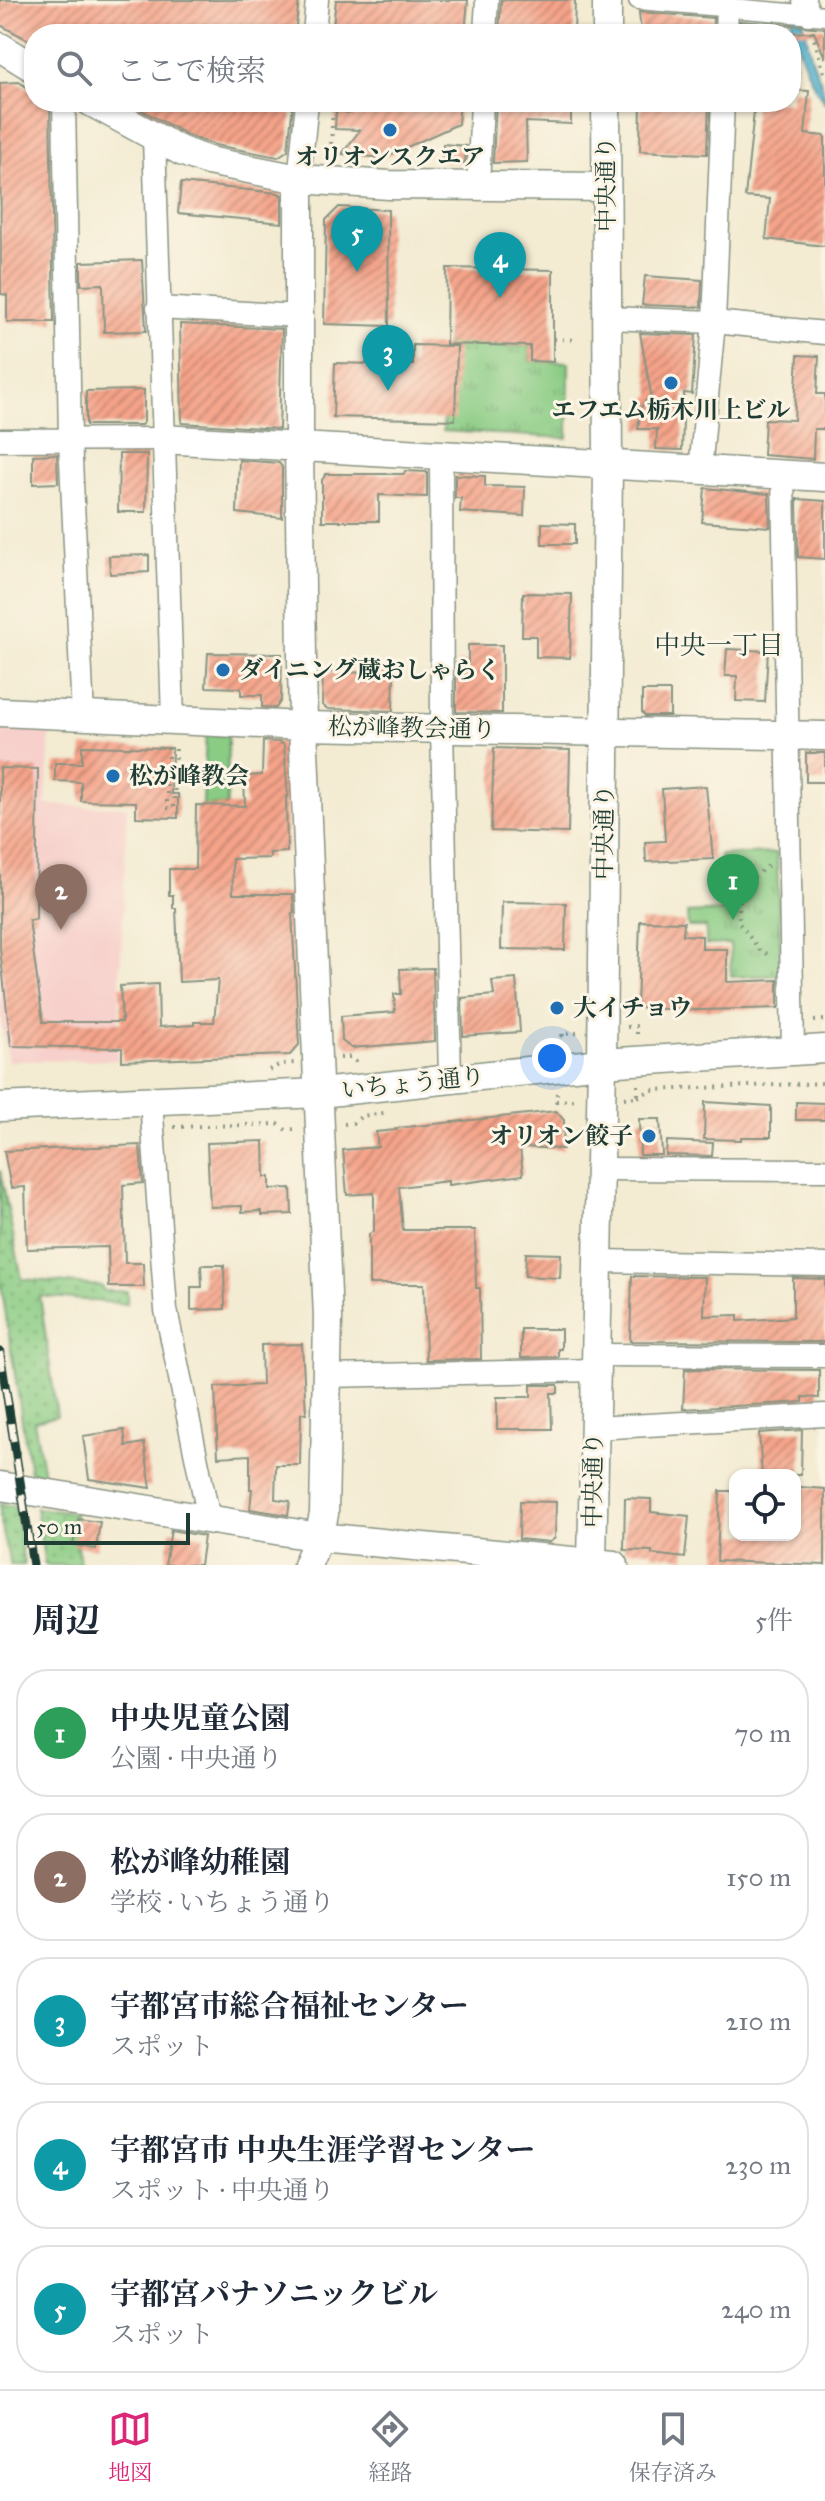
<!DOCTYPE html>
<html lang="ja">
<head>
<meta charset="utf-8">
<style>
  :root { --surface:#fff; --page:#f2f2f3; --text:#1f2937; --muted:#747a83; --line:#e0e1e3; --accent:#db2777 }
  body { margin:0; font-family:"IM FELL Great Primer","Noto Serif JP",serif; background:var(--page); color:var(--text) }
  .controls { position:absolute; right:24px; bottom:24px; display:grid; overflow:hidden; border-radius:16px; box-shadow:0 2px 6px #0004 }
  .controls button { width:72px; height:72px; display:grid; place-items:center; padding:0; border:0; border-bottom:2px solid var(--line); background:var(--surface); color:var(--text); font:40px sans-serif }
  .scale { position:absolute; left:24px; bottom:20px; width:166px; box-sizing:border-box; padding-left:8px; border:4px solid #1f3d34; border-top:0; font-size:22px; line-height:28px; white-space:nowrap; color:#1f3d34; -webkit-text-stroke:6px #fcf5e5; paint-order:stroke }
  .you { position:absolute; left:552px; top:1058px; width:28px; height:28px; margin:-20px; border:6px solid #fff; border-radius:50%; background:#1a73e8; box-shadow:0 0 0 12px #1a73e833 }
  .badge { display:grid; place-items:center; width:52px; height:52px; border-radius:50%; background:var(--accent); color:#fff; font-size:26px; font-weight:700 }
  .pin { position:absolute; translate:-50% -66px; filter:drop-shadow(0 2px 4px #0008) }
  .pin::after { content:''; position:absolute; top:42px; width:28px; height:24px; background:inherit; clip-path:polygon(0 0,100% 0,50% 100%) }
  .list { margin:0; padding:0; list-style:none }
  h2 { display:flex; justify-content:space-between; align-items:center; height:104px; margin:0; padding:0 32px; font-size:34px }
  h2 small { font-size:26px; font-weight:400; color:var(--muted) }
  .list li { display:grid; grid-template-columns:52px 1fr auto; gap:24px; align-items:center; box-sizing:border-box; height:128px; margin:0 16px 16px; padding:0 16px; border:2px solid var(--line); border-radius:32px }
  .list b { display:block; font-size:30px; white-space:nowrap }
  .list p { margin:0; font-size:26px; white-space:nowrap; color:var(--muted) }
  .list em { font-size:26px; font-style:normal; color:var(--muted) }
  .icon { flex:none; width:44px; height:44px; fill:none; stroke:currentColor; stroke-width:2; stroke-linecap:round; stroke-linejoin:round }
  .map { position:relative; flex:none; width:825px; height:1565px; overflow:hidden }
  .search { position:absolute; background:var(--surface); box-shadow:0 2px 6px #0004; left:24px; right:24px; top:24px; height:88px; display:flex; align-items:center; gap:20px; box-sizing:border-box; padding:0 28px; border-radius:32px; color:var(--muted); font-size:30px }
  .sheet { height:824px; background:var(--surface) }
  nav { display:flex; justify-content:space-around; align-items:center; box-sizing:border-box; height:112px; border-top:2px solid var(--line); background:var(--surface); font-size:22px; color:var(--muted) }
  nav a { display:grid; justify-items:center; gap:4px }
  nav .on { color:var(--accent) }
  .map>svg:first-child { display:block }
  .built { fill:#f7d0cb }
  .grass { fill:url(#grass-dots); stroke:#54845c; stroke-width:2 }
  .park { fill:url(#park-tufts); stroke:#54845c; stroke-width:2 }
  .garden { fill:#8acc84; stroke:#54845c; stroke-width:2 }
  .water { fill:#4eaecd; stroke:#367680; stroke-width:2 }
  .building { fill:url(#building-hatch) }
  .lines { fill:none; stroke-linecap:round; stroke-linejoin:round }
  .pedestrian-casing { stroke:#899483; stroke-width:21 }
  .minor-casing { stroke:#899483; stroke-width:25 }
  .tertiary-casing { stroke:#899483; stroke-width:31 }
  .path { stroke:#899483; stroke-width:4; stroke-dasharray:2 6; stroke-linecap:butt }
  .pedestrian { stroke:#fff; stroke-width:18 }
  .minor { stroke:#fff; stroke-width:22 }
  .tertiary { stroke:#fff; stroke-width:28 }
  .rail-casing { stroke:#1f3d34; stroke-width:9 }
  .rail { stroke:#fcf5e5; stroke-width:6; stroke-dasharray:18; stroke-linecap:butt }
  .poi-dot { fill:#1f6fb2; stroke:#fcf5e5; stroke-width:3 }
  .labels { text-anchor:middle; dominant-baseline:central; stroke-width:6; stroke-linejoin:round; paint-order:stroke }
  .poi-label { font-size:24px; font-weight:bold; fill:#1f3d34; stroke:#fcf5e5; text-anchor:start }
  .street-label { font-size:24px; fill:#1f3d34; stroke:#fcf5e5 }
  .neighbourhood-label { font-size:26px; fill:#1f3d34; stroke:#fcf5e5 }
</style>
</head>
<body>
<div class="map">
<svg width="825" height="1565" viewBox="0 0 825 1565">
  <defs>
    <pattern id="grass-dots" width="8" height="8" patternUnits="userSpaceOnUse" patternTransform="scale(2)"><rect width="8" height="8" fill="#8acc84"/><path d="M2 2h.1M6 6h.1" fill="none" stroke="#70a76d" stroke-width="1.8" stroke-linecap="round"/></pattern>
    <pattern id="park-tufts" width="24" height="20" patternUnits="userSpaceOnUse" patternTransform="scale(2)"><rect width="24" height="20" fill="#8acc84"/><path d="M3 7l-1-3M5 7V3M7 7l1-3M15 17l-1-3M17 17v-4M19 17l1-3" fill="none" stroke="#70a76d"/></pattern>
    <pattern id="building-hatch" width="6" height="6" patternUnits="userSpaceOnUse" patternTransform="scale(2)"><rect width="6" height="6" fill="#f5a389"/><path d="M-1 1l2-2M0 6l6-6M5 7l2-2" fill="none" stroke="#c68671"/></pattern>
  </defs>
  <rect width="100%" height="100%" fill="#fcf5e5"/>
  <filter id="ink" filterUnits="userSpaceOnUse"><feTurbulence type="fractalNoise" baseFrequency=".0125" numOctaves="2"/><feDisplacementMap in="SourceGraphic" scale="16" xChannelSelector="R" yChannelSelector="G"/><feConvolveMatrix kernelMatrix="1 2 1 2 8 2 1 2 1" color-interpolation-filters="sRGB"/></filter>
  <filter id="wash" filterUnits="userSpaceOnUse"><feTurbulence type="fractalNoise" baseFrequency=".006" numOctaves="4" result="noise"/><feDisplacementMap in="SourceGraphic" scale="32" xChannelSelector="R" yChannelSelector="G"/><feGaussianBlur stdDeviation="1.8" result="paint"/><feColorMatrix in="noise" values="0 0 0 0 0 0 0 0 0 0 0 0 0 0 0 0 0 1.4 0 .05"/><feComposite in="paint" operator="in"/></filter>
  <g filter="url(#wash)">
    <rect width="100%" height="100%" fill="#f3ebd2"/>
    <polygon class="built" points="0,729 50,731 46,805 127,807 117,1060 8,1061 0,1014"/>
    <g class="grass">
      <polygon points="0,1170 22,1279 101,1286 104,1291 127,1291 127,1304 40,1296 57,1416 34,1421 44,1474 30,1472 0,1278"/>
      <polygon points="0,1504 15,1506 24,1565 10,1565 0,1517"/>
      <polygon points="36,1508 74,1513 80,1565 45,1565"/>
    </g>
    <g class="park">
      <polygon points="447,330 478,345 530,346 530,361 569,362 568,438 443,431"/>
      <polygon points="777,853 781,975 731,977 730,944 706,945 706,927 688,927 687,913 722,911 720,855"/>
    </g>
    <polygon class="garden" points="206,734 228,735 227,806 203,805"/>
    <path class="water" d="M787,0H799C803,20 807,39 812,59C817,75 825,86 825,103C804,75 794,34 787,0Z"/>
    <g id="blocks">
      <g class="building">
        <polygon points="0,0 299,0 295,34 34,34 34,43 0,25"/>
        <polygon points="336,0 468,0 465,34 332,34"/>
        <polygon points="501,0 575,0 574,34 499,34"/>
        <polygon points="639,12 713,18 712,34 641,34"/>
        <polygon points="740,21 825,28 825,58 814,32 740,34"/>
        <polygon points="19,82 34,92 34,102 50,102 54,322 7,322 7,295 1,294 0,83"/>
        <polygon points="791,90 809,91 805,134 825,136 825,246 766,239 770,199 745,197 755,102 791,102"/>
        <polygon points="127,102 293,102 288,150 278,157 215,145 189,136"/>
        <polygon points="352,102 460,102 458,124 383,158 342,154 360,130 335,129 336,111 351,113"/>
        <polygon points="496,102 568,102 568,106 571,106 571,124 526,122 527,162 493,163"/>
        <polygon points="641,102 709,102 707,154 640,151"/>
        <polygon points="443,144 466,146 465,163 442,162"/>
        <polygon points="181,183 278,193 282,195 282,223 178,213"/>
        <polygon points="339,207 388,210 389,326 324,324 326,220"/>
        <polygon points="142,260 146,331 104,332 103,284 81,285 81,262"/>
        <polygon points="447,268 553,270 553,362 530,361 530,346 446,344"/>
        <polygon points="645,276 702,280 701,307 642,305"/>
        <polygon points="180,324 282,329 279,429 182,423"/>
        <polygon points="640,333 696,335 692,394 684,393 682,450 656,449 657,429 638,429 641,408 651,394"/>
        <polygon points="413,345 457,346 455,420 333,417 335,363 413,365"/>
        <polygon points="798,355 819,356 817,394 825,394 825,429 814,429 813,459 763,455 765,419 794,420"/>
        <polygon points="144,390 144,422 141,425 86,425 86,391"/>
        <polygon points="57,454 58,483 33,484 33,455"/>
        <polygon points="119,454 147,454 146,512 118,512"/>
        <polygon points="239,460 279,463 282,467 282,518 237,513"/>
        <polygon points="405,471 427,472 427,497 379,495 379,521 322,521 322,480 326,474 404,474"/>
        <polygon points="455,475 485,476 485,486 525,487 524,516 460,512 461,498 455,498"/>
        <polygon points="705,488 769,494 770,527 702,522"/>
        <polygon points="797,499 825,501 825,559 798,557"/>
        <polygon points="542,523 575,524 575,544 542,544"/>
        <polygon points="149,555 149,572 110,574 109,556"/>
        <polygon points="523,593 572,594 570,658 536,657 536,636 522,636"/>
        <polygon points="468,645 502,645 502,713 456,712 456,663 468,663"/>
        <polygon points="727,649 768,651 765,702 736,701 737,676 725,676"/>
        <polygon points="208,653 282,654 281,700 276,708 262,707 262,695 241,695 241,688 206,687"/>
        <polygon points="323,672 394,673 393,711 328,709 322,705"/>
        <polygon points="642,691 670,691 670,716 645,716 642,712"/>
        <polygon points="263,741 279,742 284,745 288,797 286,797 287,852 270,853 270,858 232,859 233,894 293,894 294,913 292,913 299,1045 290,1055 122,1061 122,1048 11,1046 0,949 0,768 38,769 36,919 29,920 43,1022 122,1022 120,986 158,984 159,1027 194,1025 194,1022 214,1022 218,980 179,982 176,908 173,908 173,895 169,895 169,869 195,869 196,805 245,806 244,776 262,775"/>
        <polygon points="82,746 172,748 171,794 178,794 178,818 136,817 136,802 81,801 81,782 55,781 55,763 82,763"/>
        <polygon points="494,748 570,750 568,833 491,831"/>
        <rect x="806" y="753" width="19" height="29"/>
        <polygon points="706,786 713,859 646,862 645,842 665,841 662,789"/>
        <polygon points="502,902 566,903 565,950 501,949"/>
        <polygon points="640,921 684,922 683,935 702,936 702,949 727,949 727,982 778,980 778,1008 700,1010 637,1008"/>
        <polygon points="433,968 435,1041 351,1048 342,1041 341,1016 395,1012 394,994 401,994 400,969"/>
        <polygon points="516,979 520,1032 463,1036 462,998 494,995 492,981"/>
        <polygon points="705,1102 771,1106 771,1137 741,1137 741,1140 704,1139"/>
        <polygon points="796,1102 825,1103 825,1120 796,1120"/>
        <polygon points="556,1111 564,1120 563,1149 520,1147 523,1175 448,1185 448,1181 399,1187 403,1230 475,1230 476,1288 480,1288 481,1359 426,1360 424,1284 369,1284 369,1234 374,1231 374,1193 347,1195 343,1150 378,1147 376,1132 397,1130 396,1128"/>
        <polygon points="639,1119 660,1119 662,1155 640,1155"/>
        <polygon points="264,1141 265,1177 270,1177 270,1189 291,1188 292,1214 262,1215 262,1211 242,1212 242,1206 210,1207 207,1143"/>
        <polygon points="667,1141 713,1143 712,1156 666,1155"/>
        <polygon points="140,1145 143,1183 123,1185 125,1263 143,1263 144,1287 109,1287 108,1247 27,1249 25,1187 11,1188 4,1151"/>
        <polygon points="526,1253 561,1254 560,1278 525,1276"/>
        <polygon points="201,1265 224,1265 225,1309 191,1310 191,1287 202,1287"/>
        <polygon points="632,1276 705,1277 704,1316 738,1315 738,1321 793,1317 793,1278 825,1279 825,1342 630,1341"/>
        <polygon points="521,1329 561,1329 561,1349 558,1349 558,1357 521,1358"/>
        <polygon points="302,1344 306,1413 301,1413 300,1465 276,1465 275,1499 290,1501 288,1515 250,1509 252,1489 250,1489 250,1455 218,1457 215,1387 262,1385 261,1345"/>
        <polygon points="685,1369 819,1370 819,1398 803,1397 803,1402 683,1409"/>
        <polygon points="531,1385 558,1385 558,1393 551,1393 552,1429 497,1429 497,1397 531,1397"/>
        <polygon points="124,1430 126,1446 144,1443 151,1488 89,1479 83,1436"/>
        <polygon points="802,1430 801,1475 762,1475 759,1433"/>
        <polygon points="800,1487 825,1489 825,1565 717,1561 720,1491 735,1491 735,1535 795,1535 795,1513 798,1513"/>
        <polygon points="625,1498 651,1499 651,1512 689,1516 685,1558 652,1554 652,1551 624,1550"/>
        <polygon points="520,1501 556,1502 555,1538 550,1542 519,1539"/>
        <polygon points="78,1519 100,1522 96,1549 73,1545"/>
        <polygon points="171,1530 204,1536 200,1565 165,1565"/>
      </g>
    </g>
  </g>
  <g filter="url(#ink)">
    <use href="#blocks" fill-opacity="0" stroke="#899483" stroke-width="2"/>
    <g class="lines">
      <defs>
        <polyline id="pedestrian" points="638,0 825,16"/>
        <g id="minor">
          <polyline points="804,0 809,14"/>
          <polyline points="314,34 317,0"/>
          <polyline points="485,34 487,0"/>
          <polyline points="726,34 727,7"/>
          <polyline points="64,102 70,439 83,716"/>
          <polyline points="154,138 173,719"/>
          <polyline points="299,179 307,102"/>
          <polyline points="478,186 482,102"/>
          <polyline points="158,308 299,316"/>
          <polyline points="607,318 714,322 825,333"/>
          <polyline points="0,440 162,439"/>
          <polyline points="441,457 442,728 450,1078"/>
          <polyline points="700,471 714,322 723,102"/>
          <polyline points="783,475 793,1051"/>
          <polyline points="151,1101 166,1310 209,1519"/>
          <polyline points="600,1169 825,1170"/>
          <polyline points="597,1261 825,1265"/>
          <polyline points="596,1355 825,1356"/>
          <polyline points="328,1376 595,1370"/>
          <polyline points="594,1428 825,1415"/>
        </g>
        <g id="tertiary">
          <polyline points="607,34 607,0"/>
          <polyline points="0,47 34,68"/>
          <polyline points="91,102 181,151 208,161 299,179 389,185 606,187"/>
          <polyline points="299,179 299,447 303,726 328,1318 324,1514 319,1537 307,1565"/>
          <polyline points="162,439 825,477"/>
          <polyline points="0,712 303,726 825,736"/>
          <polyline points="0,1107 320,1093 602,1063 825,1049"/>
          <polyline points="0,1486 319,1537 614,1565"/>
          <polyline points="592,1563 602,1063 608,466 606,102"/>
        </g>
      </defs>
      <use href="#pedestrian" class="pedestrian-casing"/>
      <use href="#minor" class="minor-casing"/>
      <use href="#tertiary" class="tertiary-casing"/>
      <g class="path">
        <polyline points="812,32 825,76"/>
        <polyline points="791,48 798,73 798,90"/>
        <polyline points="333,102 331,147 339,156"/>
        <polyline points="554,339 578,340"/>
        <polyline points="168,766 168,745"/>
        <polyline points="175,777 188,778"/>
        <polyline points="167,784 167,808 174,808 176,744"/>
        <polyline points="768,866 740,887 739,923 761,952 769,954"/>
        <polyline points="814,1021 825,1020"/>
        <polyline points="627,1027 637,1026 637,1039"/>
        <polyline points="555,1043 563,1034 578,1033"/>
        <polyline points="562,1044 563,1034"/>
        <polyline points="340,1058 350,1057 360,1065"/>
        <polyline points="269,1070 281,1064 295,1063"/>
        <polyline points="557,1093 556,1101 579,1100"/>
        <polyline points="638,1097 651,1090 825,1083"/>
        <polyline points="624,1098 638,1097 638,1084"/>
        <polyline points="344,1124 353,1123 362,1116 384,1113"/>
        <polyline points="174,1127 278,1124 286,1130 295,1129"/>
      </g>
      <use href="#pedestrian" class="pedestrian"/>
      <use href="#minor" class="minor"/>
      <use href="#tertiary" class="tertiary"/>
      <defs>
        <polyline id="rail" points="0,1352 33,1565"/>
      </defs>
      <use href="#rail" class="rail-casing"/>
      <use href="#rail" class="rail"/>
    </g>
  </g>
  <g class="poi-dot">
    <circle cx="390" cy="130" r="8"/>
    <circle cx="671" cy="383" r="8"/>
    <circle cx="223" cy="670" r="8"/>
    <circle cx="113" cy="776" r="8"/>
    <circle cx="557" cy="1008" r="8"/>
    <circle cx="649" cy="1136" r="8"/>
  </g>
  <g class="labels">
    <g class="poi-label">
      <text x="390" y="157" text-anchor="middle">オリオンスクエア</text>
      <text x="671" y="410" text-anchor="middle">エフエム栃木川上ビル</text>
      <text x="239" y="670">ダイニング蔵おしゃらく</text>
      <text x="129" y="776">松が峰教会</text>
      <text x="573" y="1008">大イチョウ</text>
      <text x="633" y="1136" text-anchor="end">オリオン餃子</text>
    </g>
    <g class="street-label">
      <text transform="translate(606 184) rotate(-90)">中央通り</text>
      <text transform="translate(412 728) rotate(1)">松が峰教会通り</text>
      <text transform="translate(604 832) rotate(-89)">中央通り</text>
      <text transform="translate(413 1083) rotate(-6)">いちょう通り</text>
      <text transform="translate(593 1480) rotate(-89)">中央通り</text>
    </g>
    <g class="neighbourhood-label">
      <text x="719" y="645">中央一丁目</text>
    </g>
  </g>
</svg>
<div class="controls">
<button><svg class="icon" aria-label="locate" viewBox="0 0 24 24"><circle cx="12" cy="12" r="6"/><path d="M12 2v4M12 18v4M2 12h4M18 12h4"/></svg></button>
</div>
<div class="scale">50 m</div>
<div class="you"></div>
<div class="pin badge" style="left:733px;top:920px;background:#2e9e5b">1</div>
<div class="pin badge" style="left:61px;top:930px;background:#8d6e63">2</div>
<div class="pin badge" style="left:388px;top:391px;background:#0f9aa8">3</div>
<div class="pin badge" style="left:500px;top:298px;background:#0f9aa8">4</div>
<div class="pin badge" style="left:357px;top:272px;background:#0f9aa8">5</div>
<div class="search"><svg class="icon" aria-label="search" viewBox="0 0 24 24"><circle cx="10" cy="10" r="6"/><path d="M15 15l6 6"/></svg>ここで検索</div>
</div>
<section class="sheet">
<h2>周辺<small>5件</small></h2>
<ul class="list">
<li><span class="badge" style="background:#2e9e5b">1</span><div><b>中央児童公園</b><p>公園 · 中央通り</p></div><em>70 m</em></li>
<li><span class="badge" style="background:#8d6e63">2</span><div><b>松が峰幼稚園</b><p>学校 · いちょう通り</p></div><em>150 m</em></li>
<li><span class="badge" style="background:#0f9aa8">3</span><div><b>宇都宮市総合福祉センター</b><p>スポット</p></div><em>210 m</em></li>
<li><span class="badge" style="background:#0f9aa8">4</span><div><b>宇都宮市 中央生涯学習センター</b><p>スポット · 中央通り</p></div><em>230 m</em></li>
<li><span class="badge" style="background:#0f9aa8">5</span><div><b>宇都宮パナソニックビル</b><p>スポット</p></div><em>240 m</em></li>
</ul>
</section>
<nav>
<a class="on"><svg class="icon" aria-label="map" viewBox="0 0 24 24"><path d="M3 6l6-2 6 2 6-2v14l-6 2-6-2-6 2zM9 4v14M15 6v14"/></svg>地図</a>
<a><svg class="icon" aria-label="directions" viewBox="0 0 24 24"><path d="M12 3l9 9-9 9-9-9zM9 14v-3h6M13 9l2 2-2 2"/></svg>経路</a>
<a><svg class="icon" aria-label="saved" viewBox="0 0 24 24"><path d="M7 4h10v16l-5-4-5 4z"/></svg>保存済み</a>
</nav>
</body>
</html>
